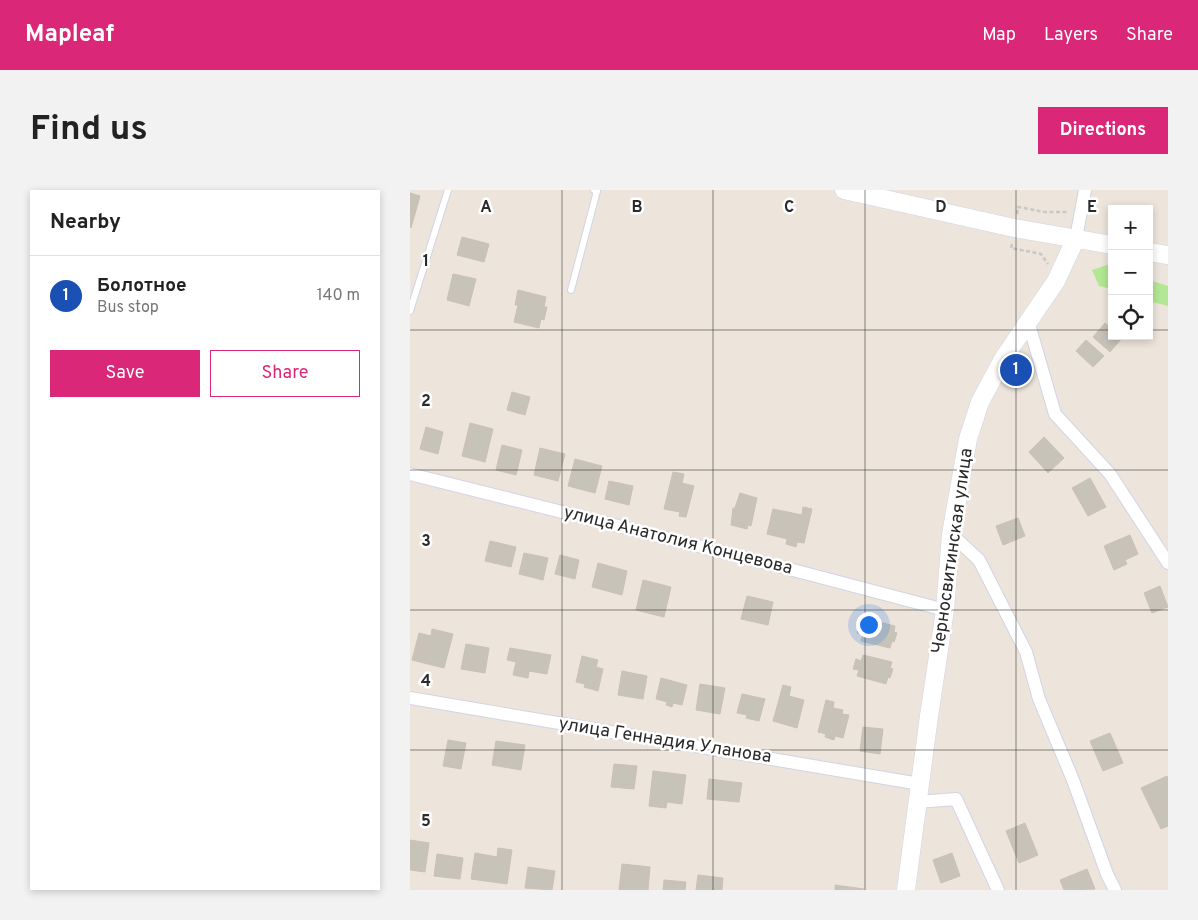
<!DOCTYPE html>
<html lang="en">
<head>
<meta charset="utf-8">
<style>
  :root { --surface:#fff; --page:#f2f2f2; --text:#222; --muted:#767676; --line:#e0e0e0; --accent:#db2777 }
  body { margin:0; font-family:Overpass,sans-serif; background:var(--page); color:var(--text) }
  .controls { position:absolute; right:15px; top:15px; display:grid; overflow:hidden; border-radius:0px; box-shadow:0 2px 8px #0003 }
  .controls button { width:45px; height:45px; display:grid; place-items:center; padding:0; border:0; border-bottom:1px solid var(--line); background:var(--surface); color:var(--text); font:25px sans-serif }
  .you { position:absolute; left:458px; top:434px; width:18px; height:18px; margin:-12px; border:4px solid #fff; border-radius:50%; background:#1a73e8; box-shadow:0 0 0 8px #1a73e833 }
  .badge { display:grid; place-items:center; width:32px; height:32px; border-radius:50%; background:var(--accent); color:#fff; font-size:16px; font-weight:700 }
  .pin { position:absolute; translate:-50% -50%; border:2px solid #fff; box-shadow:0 1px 5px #0006 }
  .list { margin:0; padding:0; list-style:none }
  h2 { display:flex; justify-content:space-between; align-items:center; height:65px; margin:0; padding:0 20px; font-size:21px }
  h2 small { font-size:16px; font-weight:400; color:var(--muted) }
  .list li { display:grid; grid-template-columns:32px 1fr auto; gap:15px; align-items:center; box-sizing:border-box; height:80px; padding:0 20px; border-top:1px solid var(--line) }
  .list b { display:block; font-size:19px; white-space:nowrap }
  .list p { margin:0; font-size:16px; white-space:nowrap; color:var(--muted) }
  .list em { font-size:16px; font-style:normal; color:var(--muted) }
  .actions { display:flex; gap:10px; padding:15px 20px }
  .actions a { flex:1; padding:11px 0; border:1px solid var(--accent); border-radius:0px; text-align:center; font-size:18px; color:var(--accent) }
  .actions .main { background:var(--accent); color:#fff }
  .icon { flex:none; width:28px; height:28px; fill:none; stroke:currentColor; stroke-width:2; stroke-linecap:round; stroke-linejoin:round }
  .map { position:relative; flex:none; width:758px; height:700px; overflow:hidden; border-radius:0px }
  header { display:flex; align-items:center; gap:30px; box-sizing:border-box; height:70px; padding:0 25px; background:var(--accent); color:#fff }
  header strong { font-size:24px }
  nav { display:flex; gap:28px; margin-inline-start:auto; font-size:18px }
  .intro { display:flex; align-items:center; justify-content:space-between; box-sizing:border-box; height:120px; padding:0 30px }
  h1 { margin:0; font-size:35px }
  .button { padding:12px 22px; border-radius:0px; background:var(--accent); color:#fff; font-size:18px; font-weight:700 }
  main { display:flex; gap:30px; padding:0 30px }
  aside { flex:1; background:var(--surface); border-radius:0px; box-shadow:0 2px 8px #0003 }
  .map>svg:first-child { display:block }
  .green { fill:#b2e893 }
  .building { fill:#c8c3b9; stroke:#c9c1b4 }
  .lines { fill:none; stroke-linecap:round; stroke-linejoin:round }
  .lane-casing { stroke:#d0d4e4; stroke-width:8 }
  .street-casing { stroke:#d0d4e4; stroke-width:14 }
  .secondary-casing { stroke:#d0d4e4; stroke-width:19 }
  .path { stroke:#c8c8c8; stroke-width:2.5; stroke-dasharray:4 2.5; stroke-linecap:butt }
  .lane { stroke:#fff; stroke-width:6 }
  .street { stroke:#fff; stroke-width:12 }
  .secondary { stroke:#fff; stroke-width:18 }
  .grid { fill:none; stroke:#2a2a2a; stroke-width:1; stroke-opacity:0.55 }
  .labels { text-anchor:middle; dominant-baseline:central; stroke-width:5; stroke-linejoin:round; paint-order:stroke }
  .street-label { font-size:18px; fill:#2a2a2a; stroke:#fff }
  .grid-label { font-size:16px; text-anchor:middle; font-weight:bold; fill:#2a2a2a; stroke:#fff; stroke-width:5; stroke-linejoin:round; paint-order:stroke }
</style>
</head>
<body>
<header>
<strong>Mapleaf</strong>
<nav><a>Map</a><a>Layers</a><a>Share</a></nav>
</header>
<div class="intro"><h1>Find us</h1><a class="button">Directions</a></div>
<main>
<aside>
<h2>Nearby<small></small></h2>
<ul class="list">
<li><span class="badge" style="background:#1a4fb4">1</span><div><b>Болотное</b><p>Bus stop</p></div><em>140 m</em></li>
</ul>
<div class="actions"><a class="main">Save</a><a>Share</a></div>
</aside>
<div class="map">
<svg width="758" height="700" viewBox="0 0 758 700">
  <rect width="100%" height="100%" fill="#ede5db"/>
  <g class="green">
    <polygon points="697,75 702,77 702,99 689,96 682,80"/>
    <polygon points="739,90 758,96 758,116 739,111"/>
  </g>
  <g class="building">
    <polygon points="0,3 10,6 1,38 0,37"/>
    <polygon points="52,47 79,54 74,72 47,65"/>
    <polygon points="43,84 66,89 59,116 37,110"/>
    <polygon points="108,100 136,107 134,117 137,117 134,130 131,129 129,138 104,132 108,115 105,115"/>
    <polygon points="695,133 702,139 702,146 710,146 712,148 700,162 683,147"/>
    <polygon points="676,150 694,166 683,177 666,161"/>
    <polygon points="102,202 120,207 115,225 97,220"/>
    <polygon points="60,233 83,239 75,272 52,266"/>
    <polygon points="16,237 33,242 28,264 10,259"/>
    <polygon points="634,247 654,268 638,283 619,262"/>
    <polygon points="92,255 112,260 106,285 86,280"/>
    <polygon points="130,258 155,264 148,291 124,285"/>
    <polygon points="165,269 192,276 185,303 158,296"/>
    <polygon points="263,282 274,284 272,293 284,296 276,327 269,326 270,322 254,319"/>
    <polygon points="680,288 696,317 678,326 662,298"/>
    <polygon points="199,291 223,296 219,315 195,309"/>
    <polygon points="330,303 347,308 341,336 338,335 337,339 321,335 323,318 325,318"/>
    <polygon points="393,317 402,319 394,353 387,352 386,357 376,354 377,349 357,344 363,319 392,325"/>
    <polygon points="608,328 615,346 593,355 586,336"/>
    <polygon points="720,345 728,364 715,370 717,374 704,380 694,356"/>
    <polygon points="80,351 106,357 101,377 75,371"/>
    <polygon points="114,363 138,368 133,390 109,384"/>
    <polygon points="150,365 169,370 165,389 145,384"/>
    <polygon points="188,373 217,381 212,405 182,397"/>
    <polygon points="233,390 261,397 254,427 226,420"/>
    <polygon points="750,396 758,417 742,423 734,403"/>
    <polygon points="337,406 363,412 358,435 331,429"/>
    <polygon points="457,429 485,436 484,442 487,443 484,452 482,451 480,458 451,451 453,444 447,443 450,433 455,435"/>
    <polygon points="22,439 43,444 34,478 2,470 9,443 21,446"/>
    <polygon points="56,454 79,458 75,483 51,479"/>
    <polygon points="100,458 141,465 137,484 119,481 118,488 103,485 106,472 97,470"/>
    <polygon points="453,465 482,472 480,478 483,479 480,488 478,487 476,494 447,486 449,480 443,479 446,469 451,471"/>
    <polygon points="172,466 188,470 186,477 193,479 188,501 174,497 175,494 166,492"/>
    <polygon points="212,481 237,486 233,509 208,505"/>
    <polygon points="251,488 277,495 272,515 263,513 262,517 256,515 257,512 246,509"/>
    <polygon points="290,494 315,498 310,524 286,520"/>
    <polygon points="373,495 381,497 379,506 394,510 387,538 363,531"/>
    <polygon points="332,504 355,509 349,531 336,528 337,525 327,523"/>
    <polygon points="416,510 424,512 423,518 433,520 432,524 439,525 433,548 425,546 424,550 415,547 416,544 408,542"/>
    <polygon points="453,537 473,539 470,564 450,561"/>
    <polygon points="700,543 713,573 693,581 680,551"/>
    <polygon points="38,550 56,553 51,579 33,576"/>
    <polygon points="86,551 115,555 111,580 82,575"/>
    <polygon points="204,574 227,576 224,599 201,597"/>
    <polygon points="243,581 276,585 272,614 257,612 256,618 239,616"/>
    <polygon points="757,586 758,589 758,636 751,639 731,598"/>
    <polygon points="299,589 332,593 329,612 297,609"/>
    <polygon points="615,633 628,665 609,673 596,641"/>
    <polygon points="0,650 19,653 15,682 0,680"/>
    <polygon points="88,658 102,660 97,694 61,689 65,663 87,667"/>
    <polygon points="542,663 550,686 531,693 523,670"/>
    <polygon points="27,664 53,668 50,689 24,686"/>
    <polygon points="212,674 240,677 238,700 209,700"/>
    <polygon points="118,677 145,681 142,700 115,698"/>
    <polygon points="677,679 685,699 654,700 650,690"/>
    <polygon points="288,685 313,688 312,700 286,700"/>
    <polygon points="254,690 276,692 275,700 253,700"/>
    <polygon points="425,695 454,699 454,700 425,700"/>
  </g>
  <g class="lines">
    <defs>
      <g id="lane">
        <polyline points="161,100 187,1 184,0"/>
        <polyline points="0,121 38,0"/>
      </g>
      <g id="street">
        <polyline points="666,48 675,0"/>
        <polyline points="618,131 645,224 700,284 758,373"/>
        <polyline points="0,284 364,375 535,420"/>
        <polyline points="541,344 569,370 616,462 629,509 663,590 697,684 705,700"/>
        <polyline points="0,508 510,594"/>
        <polyline points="507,612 546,609 588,700"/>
      </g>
      <g id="secondary">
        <polyline points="434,0 604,38 702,55"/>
        <polyline points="739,62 758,65"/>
        <polyline points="496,700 519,526 535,420 541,344 558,249 570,212 593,169 646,91 666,48"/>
      </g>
    </defs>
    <use href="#lane" class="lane-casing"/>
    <use href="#street" class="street-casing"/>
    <use href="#secondary" class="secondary-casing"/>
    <g class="path">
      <polyline points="607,24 608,17 635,22 657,22"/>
      <polyline points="602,54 601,58 631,64 638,74"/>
    </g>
    <use href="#lane" class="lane"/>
    <use href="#street" class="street"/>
    <use href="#secondary" class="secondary"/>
  </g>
  <path class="grid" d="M152,0V700M303,0V700M455,0V700M606,0V700M0,140H702M739,140H758M0,280H758M0,420H758M0,560H758"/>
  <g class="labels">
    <g class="street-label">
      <text transform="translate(268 351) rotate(14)">улица Анатолия Концевова</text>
      <text transform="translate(543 361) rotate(-82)">Черносвитинская улица</text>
      <text transform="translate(255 551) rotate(9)">улица Геннадия Уланова</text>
    </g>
  </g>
  <g class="grid-label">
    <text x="76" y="22">A</text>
    <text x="227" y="22">B</text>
    <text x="379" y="22">C</text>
    <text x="531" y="22">D</text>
    <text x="682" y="22">E</text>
    <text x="16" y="76">1</text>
    <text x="16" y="216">2</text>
    <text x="16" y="356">3</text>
    <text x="16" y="496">4</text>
    <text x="16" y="636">5</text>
  </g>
</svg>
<div class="controls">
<button>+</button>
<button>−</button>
<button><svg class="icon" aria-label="locate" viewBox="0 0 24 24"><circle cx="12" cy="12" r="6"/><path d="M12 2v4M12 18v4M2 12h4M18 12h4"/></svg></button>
</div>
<div class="you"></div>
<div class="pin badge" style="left:606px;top:180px;background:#1a4fb4">1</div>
</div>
</main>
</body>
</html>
